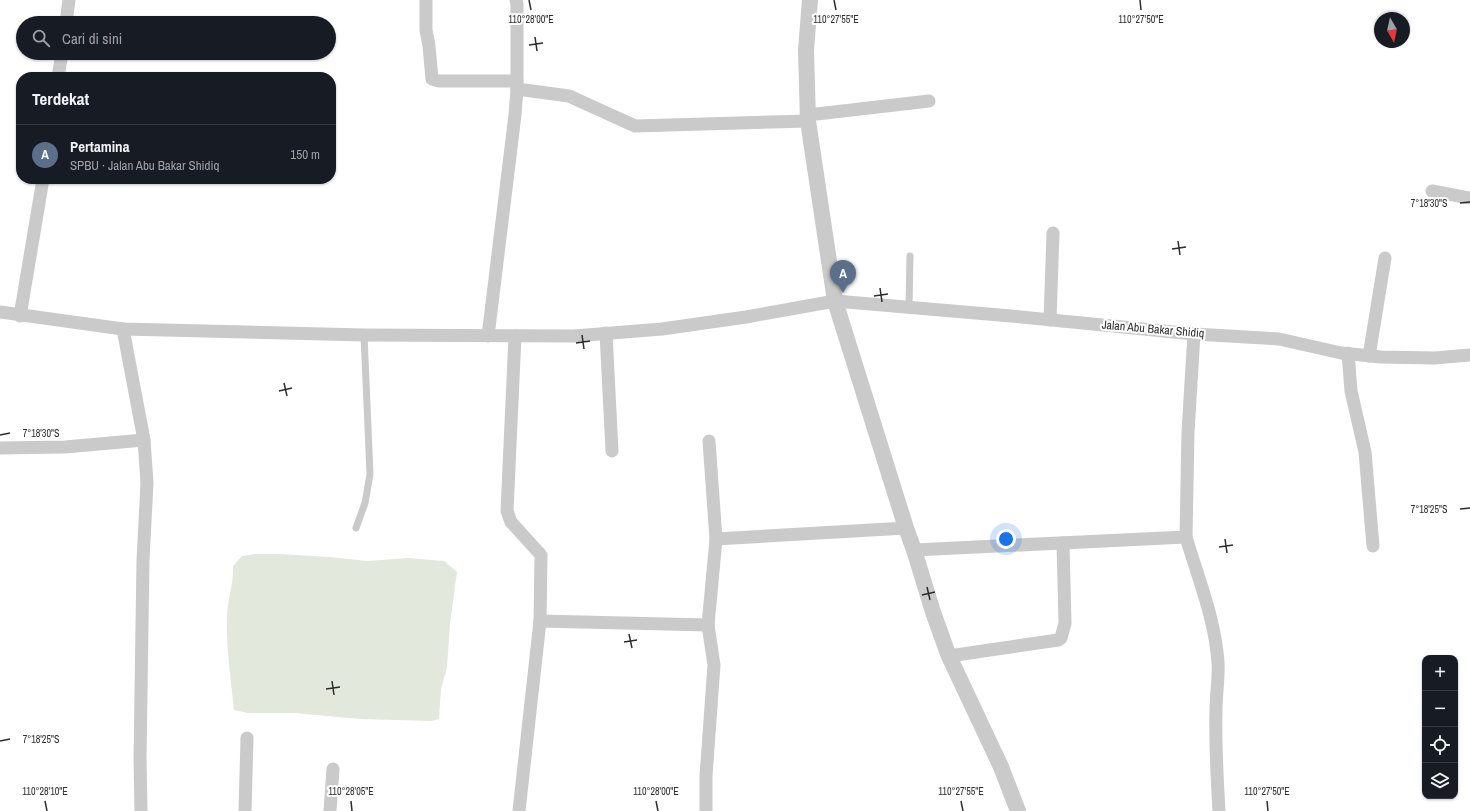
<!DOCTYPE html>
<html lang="id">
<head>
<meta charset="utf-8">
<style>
  :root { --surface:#171b24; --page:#20242c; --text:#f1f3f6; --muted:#9ea1a6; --line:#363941; --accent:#d14244 }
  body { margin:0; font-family:"Archivo Narrow",sans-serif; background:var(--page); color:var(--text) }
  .controls { position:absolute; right:12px; bottom:12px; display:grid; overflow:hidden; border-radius:8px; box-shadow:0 1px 3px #0004 }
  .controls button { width:36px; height:36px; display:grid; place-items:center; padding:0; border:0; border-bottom:1px solid var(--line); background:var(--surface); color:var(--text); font:20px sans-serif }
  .compass { position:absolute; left:1374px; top:12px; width:36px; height:36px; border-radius:50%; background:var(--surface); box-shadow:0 1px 3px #0004; rotate:171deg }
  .you { position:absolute; left:1006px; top:539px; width:14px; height:14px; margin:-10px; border:3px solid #fff; border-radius:50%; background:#1a73e8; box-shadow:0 0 0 6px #1a73e833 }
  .badge { display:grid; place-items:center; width:26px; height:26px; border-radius:50%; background:var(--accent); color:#fff; font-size:13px; font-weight:700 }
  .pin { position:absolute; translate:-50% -33px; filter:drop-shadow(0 1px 2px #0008) }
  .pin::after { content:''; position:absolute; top:21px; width:14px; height:12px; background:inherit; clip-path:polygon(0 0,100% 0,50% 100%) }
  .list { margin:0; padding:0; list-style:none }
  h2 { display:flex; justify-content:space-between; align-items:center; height:52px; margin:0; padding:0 16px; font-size:17px }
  h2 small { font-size:13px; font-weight:400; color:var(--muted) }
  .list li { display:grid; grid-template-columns:26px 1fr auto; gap:12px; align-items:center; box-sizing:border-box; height:60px; padding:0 16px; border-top:1px solid var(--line) }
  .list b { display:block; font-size:15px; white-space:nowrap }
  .list p { margin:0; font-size:13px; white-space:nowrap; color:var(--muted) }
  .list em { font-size:13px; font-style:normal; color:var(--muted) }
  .icon { flex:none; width:22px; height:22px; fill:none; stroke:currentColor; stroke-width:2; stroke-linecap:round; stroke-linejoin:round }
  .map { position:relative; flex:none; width:1470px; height:811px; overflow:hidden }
  .search { position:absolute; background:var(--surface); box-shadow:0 1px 3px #0004; left:16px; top:16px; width:320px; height:44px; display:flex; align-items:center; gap:10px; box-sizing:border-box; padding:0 14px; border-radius:22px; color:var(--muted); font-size:15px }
  .panel { position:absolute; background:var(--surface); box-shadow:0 1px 3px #0004; left:16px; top:72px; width:320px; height:112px; border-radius:16px }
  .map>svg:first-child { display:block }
  .green { fill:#e2e9dc }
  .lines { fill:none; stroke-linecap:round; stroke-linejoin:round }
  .service { stroke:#cacaca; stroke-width:7 }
  .minor { stroke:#cacaca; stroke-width:13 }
  .tertiary { stroke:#cacaca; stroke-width:16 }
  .ticks { fill:none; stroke:#2d2d2d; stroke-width:1.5 }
  .labels { text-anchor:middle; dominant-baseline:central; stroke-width:4; stroke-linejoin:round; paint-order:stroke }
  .street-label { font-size:12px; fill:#2d2d2d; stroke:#fff }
  .ticks-label { font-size:10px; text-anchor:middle; fill:#2d2d2d; stroke:#fff; stroke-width:4; stroke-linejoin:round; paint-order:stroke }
</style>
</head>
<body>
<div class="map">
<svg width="1470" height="811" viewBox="0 0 1470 811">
  <rect width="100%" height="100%" fill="#fff"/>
  <path class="green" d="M255,554H279L330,557L367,561L408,558L444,561L457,572L450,624L447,667L441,689L439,719L432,721L360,719L293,713H248L234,710C231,679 226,648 227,618C227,600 234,583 233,566L242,556Z"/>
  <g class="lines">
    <g class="service">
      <polyline points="909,307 910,256"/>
      <polyline points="356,528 365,503 370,474 364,335"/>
    </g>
    <g class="minor">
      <polyline points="426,0 426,30 429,46 432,79 439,81 517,81"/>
      <polyline points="516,0 517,5 517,89"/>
      <polyline points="66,23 69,0"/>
      <polyline points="58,77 62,53"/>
      <polyline points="808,115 929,101"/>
      <polyline points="1432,191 1470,198"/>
      <polyline points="0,312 123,329 364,335 574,336 662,329 746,317 835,301 1011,316 1194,334 1279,339 1341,353 1381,357 1434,358 1470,355"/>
      <polyline points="20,316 43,179"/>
      <polyline points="1050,320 1053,233"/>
      <polyline points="123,329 144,440 147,483 143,560 140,759 141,811"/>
      <polyline points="606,333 612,451"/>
      <polyline points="488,336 515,115 517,89 569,96 635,126 808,121"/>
      <polyline points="515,336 507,511 511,522 541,555 540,621"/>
      <polyline points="1348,353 1351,391 1365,452 1373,546"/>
      <polyline points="1369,356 1385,258"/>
      <polyline points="0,448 65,447 144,440"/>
      <path d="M1186,537C1198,578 1215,619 1218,662C1219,678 1216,694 1216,710C1215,744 1217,777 1219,811"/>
      <polyline points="716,539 906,528"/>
      <polyline points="914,550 1186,537 1188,432 1194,334"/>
      <polyline points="949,656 1058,640 1061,638 1065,623 1063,543"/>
      <polyline points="245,811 247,738"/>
      <polyline points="330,811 333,769"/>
      <polyline points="519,811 540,621 708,625 716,539 709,441"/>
      <polyline points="706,811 706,776 714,665 708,625"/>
    </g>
    <polyline class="tertiary" points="810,0 806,50 808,121 835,301 906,528 914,550 933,612 948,654 1001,767 1018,811"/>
  </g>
  <path class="ticks" d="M529,0L531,10M834,0L836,10M1140,0L1141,10M535,37L537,51M529,45L543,43M1460,203L1470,202M1178,241L1180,255M1172,249L1186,247M880,288L882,302M874,296L888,294M582,335L584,349M576,343L590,341M284,383L287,396M279,391L292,388M0,435L10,433M1460,509L1470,508M1225,539L1227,553M1219,547L1233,545M927,587L930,600M922,595L935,592M629,634L632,648M624,642L637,640M332,681L334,695M326,689L340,687M0,741L10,739M45,801L47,811M351,801L352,811M656,801L658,811M961,801L963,811M1267,801L1268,811"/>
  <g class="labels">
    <g class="street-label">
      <text transform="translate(1153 329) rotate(5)">Jalan Abu Bakar Shidiq</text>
    </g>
  </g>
  <g class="ticks-label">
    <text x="531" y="23">110°28'00"E</text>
    <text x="836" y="23">110°27'55"E</text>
    <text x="1141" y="23">110°27'50"E</text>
    <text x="1429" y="207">7°18'30"S</text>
    <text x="41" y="437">7°18'30"S</text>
    <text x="1429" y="513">7°18'25"S</text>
    <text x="41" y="743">7°18'25"S</text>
    <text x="45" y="795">110°28'10"E</text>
    <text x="351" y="795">110°28'05"E</text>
    <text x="656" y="795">110°28'00"E</text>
    <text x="961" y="795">110°27'55"E</text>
    <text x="1267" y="795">110°27'50"E</text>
  </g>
</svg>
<div class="controls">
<button>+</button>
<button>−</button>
<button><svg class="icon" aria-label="locate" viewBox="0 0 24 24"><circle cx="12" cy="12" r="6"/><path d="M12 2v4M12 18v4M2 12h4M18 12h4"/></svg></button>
<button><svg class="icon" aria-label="layers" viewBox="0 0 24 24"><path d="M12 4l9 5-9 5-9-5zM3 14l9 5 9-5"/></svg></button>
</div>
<svg class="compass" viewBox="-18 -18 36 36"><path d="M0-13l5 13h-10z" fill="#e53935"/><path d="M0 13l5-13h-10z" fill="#9ea1a6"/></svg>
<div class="you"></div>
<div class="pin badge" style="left:843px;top:293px;background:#5c6f8a">A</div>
<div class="search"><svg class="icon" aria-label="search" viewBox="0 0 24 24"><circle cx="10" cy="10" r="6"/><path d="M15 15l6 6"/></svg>Cari di sini</div>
<section class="panel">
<h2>Terdekat<small></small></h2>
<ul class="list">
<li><span class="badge" style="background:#5c6f8a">A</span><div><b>Pertamina</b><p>SPBU · Jalan Abu Bakar Shidiq</p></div><em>150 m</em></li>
</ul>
</section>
</div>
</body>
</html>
